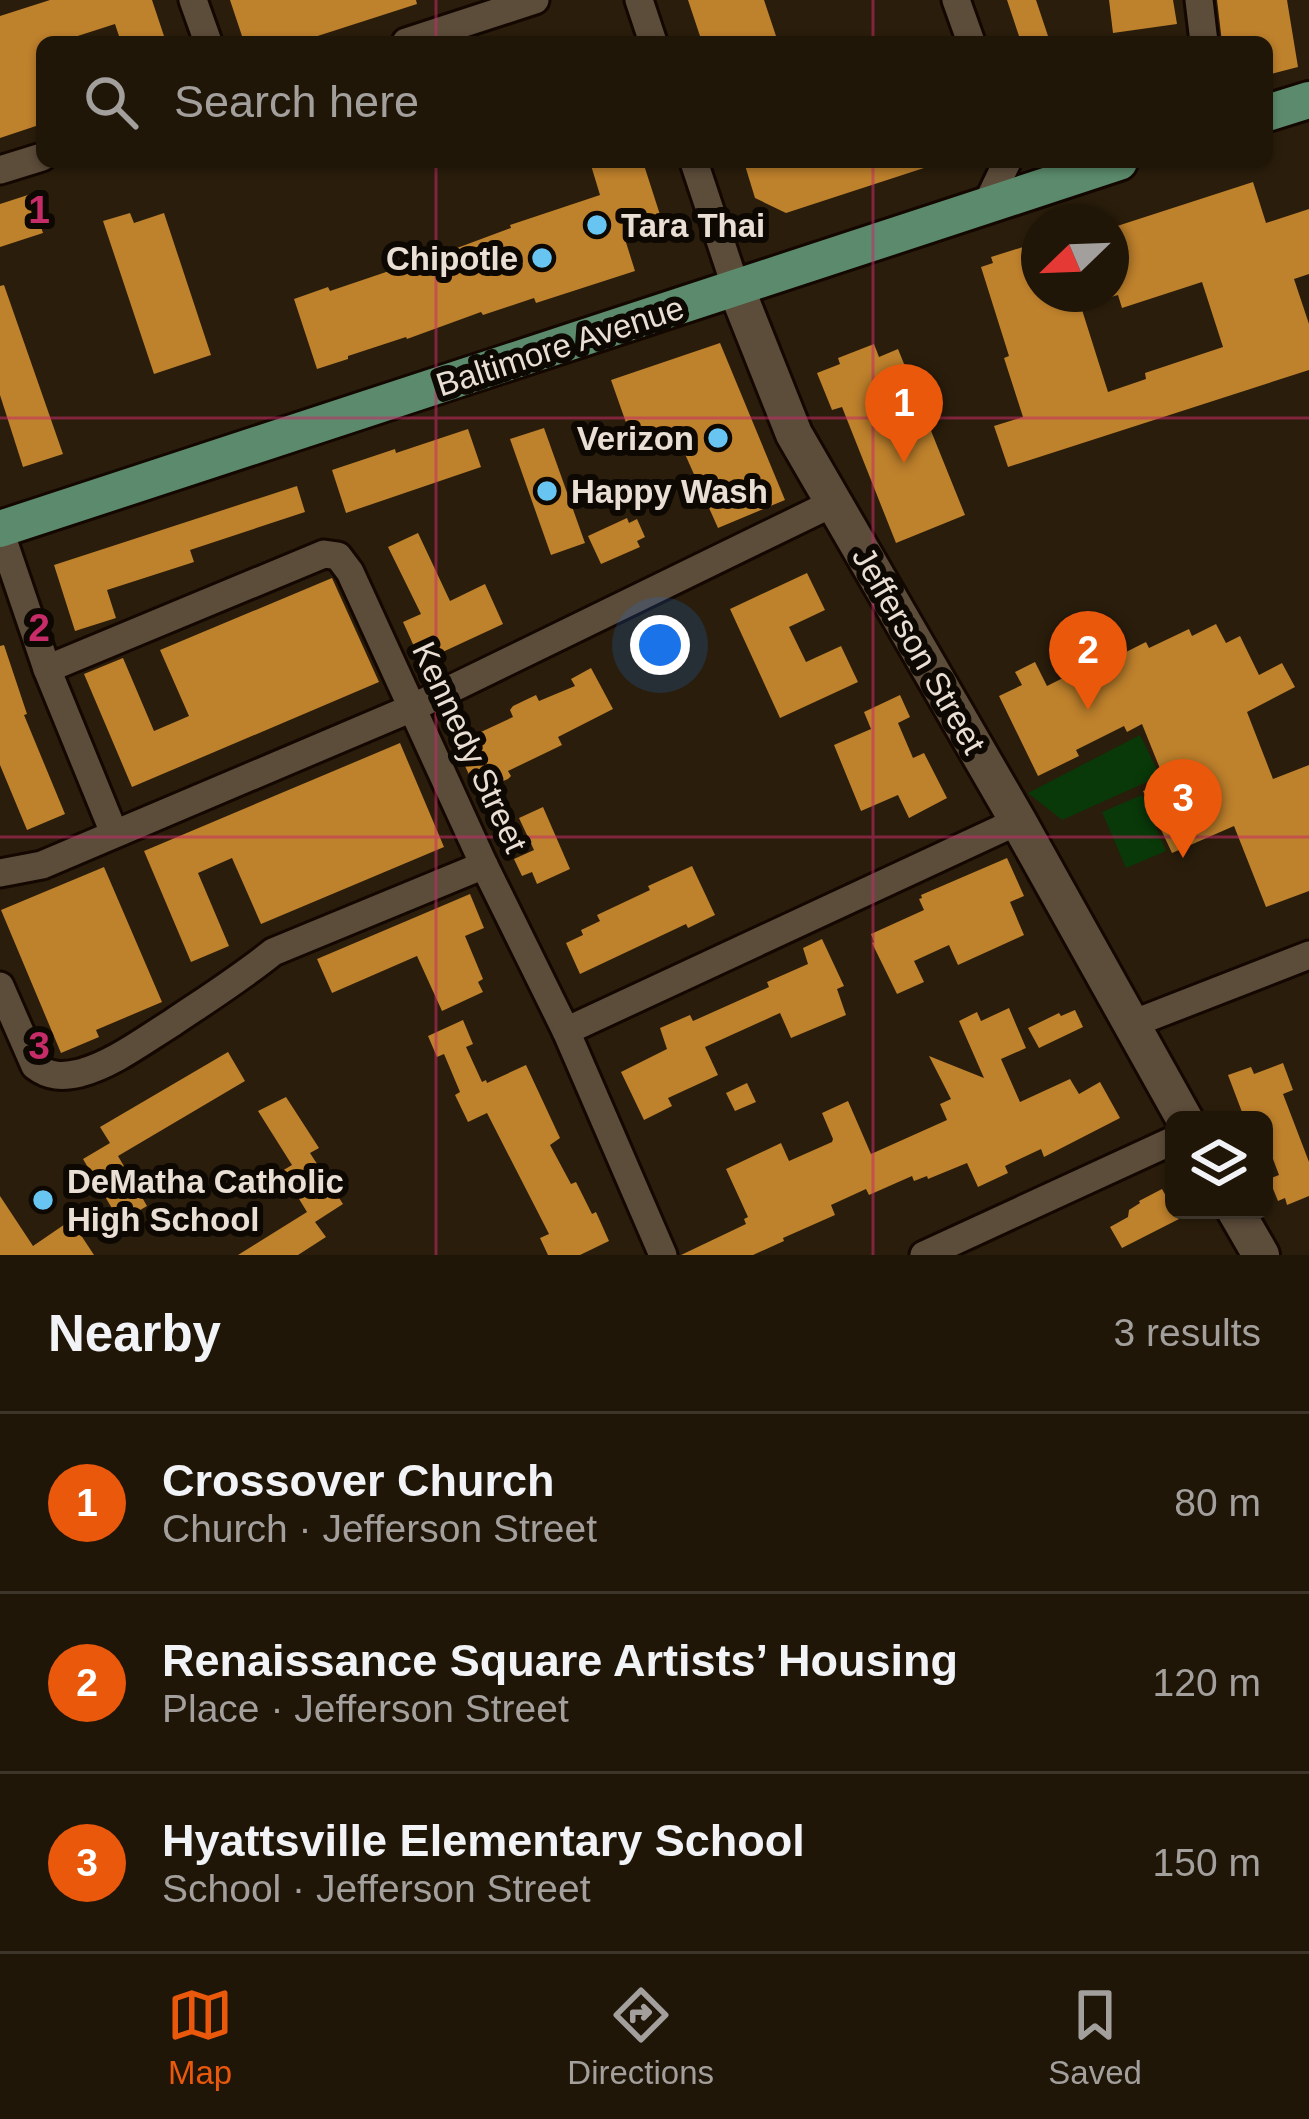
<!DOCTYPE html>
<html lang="en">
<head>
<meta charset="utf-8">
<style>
  :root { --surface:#201608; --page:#281f12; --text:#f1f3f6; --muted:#a29f9c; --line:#3d3529; --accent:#ea580c }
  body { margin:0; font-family:Helvetica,sans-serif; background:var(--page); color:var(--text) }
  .controls { position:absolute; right:36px; bottom:36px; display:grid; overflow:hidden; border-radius:18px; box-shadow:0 3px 9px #0004 }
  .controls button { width:108px; height:108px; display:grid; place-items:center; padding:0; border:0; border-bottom:3px solid var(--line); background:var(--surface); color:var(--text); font:60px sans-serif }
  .compass { position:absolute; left:1021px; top:204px; width:108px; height:108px; border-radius:50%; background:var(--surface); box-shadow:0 3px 9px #0004; rotate:247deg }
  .you { position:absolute; left:660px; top:645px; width:42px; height:42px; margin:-30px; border:9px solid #fff; border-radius:50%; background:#1a73e8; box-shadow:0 0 0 18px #1a73e833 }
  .badge { display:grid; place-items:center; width:78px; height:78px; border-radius:50%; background:var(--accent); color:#fff; font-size:39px; font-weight:700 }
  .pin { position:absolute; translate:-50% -99px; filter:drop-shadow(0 3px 6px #0008) }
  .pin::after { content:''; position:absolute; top:63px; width:42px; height:36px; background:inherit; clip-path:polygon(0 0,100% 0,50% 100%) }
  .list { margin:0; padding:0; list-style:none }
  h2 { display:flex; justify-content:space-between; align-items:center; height:156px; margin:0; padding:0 48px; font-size:51px }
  h2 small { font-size:39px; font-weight:400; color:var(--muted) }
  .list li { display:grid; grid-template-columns:78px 1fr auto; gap:36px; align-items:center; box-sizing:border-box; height:180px; padding:0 48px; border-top:3px solid var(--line) }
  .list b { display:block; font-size:45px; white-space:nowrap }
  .list p { margin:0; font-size:39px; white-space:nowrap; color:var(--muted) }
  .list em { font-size:39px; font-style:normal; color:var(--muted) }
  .icon { flex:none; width:66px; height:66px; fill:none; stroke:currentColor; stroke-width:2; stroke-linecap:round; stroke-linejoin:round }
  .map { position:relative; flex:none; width:1309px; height:1255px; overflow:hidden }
  .search { position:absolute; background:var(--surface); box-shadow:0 3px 9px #0004; left:36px; right:36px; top:36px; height:132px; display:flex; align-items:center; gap:30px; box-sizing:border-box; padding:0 42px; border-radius:18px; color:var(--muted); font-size:45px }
  .sheet { height:696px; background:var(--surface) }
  nav { display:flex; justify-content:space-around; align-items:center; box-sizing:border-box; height:168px; border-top:3px solid var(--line); background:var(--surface); font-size:33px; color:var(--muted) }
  nav a { display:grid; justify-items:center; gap:6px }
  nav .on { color:var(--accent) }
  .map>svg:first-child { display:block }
  .green { fill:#093909 }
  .building { fill:#be812c }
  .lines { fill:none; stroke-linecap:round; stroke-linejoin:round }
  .street-casing { stroke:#130700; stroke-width:33 }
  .secondary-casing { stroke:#130700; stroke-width:42 }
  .primary-casing { stroke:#130700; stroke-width:42 }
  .street { stroke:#5c4c3a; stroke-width:27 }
  .secondary { stroke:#5c4c3a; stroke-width:36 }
  .primary { stroke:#5b8b6c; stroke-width:36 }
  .grid { fill:none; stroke:#c62c67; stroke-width:3; stroke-opacity:0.55 }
  .poi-dot { fill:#68c4f0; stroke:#0e0803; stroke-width:4.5 }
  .labels { text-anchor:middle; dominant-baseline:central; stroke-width:12; stroke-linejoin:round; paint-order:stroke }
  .poi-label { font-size:33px; font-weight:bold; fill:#e9dfd4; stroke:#0e0803; text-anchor:start }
  .street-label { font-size:33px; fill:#e9dfd4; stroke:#0e0803 }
  .grid-label { font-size:39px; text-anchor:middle; font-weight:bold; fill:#c62c67; stroke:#0e0803; stroke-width:12; stroke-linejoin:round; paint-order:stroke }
</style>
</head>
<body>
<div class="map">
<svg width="1309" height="1255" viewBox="0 0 1309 1255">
  <rect width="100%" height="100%" fill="#2a1d0b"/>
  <g class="green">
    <polygon points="1140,735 1160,776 1062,820 1028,793"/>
    <polygon points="1142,795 1166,851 1126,868 1102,812"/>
  </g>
  <g class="building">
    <polygon points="50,0 152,0 166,42 121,42 115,24 59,42 42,42 42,124 0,138 0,16"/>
    <polygon points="230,0 416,0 417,4 299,42 244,42"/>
    <polygon points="688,0 764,0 778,42 702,42"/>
    <polygon points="1007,0 1036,0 1050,42 1021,42"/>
    <polygon points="1109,0 1173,0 1177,24 1113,33"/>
    <polygon points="1217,0 1287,0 1298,67 1267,75 1267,42 1222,42"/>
    <polygon points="590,162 643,162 663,224 624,236 635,271 536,303 534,298 483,315 481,312 407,339 406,337 348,356 348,359 317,369 294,299 328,287 330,291 457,248 511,228 510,225 600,195"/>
    <polygon points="744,162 930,162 930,166 786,213 755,198"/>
    <polygon points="1253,182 1266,223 1309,209 1309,274 1294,279 1309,324 1309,370 1008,467 994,426 1023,417 1004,358 1009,356 981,267 993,263 991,257 1039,242 1039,294 1077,294 1108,392 1146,379 1145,373 1223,347 1202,282 1122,308 1118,295 1111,297 1111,228"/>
    <polygon points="31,194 43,233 0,247 0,204"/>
    <polygon points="130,213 134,223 164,213 211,355 154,374 103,221"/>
    <polygon points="4,285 63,454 23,467 0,395 0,286"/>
    <polygon points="720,343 785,500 718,528 676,434 636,451 611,380"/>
    <polygon points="874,344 879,357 898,349 965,515 896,543 842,407 832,410 817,373 840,364 838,358"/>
    <polygon points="544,428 585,543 551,555 510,439"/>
    <polygon points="468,429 481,467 346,513 332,470 395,449 396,453"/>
    <polygon points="297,486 305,512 190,550 194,562 107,590 116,618 75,631 54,565"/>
    <polygon points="627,518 629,523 637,519 645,537 637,541 640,547 601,564 588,536"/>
    <polygon points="418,533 450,601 485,584 503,624 421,662 403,622 421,614 388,547"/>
    <polygon points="807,573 825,610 789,627 806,662 841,646 858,682 780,718 730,609"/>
    <polygon points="332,578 379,682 132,787 84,674 123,658 154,731 189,716 160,650"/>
    <polygon points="1216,624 1226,643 1240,636 1259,675 1282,663 1295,687 1247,712 1273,779 1309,765 1309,891 1266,907 1234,826 1172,853 1143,791 1165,781 1142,724 1127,732 1124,726 1076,750 1079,756 1038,776 999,696 1022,685 1015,672 1035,662 1047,686 1081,669 1084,673 1146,642 1149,648 1189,629 1192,636"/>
    <polygon points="4,645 27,714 24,715 65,814 27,830 0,765 0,646"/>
    <polygon points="591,668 613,709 558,737 562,745 508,771 511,776 508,779 477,792 455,744 513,717 510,710 513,706 536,695 539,701 575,686 571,679"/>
    <polygon points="900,695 910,717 898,723 913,758 924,753 947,798 909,818 898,795 861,811 834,745 871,729 864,712"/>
    <polygon points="400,743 444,847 261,924 232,858 198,873 229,946 191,962 144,851"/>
    <polygon points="543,807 570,869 537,884 532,872 522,876 514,859 534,850 519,818"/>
    <polygon points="1007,858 1024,896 1010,902 1024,935 958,965 949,945 914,961 924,982 897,994 872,943 874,942 871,934 924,910 919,899 922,898 921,895"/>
    <polygon points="692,866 715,915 688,928 686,924 580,974 566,943 583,935 581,930 600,921 597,915 650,890 648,886"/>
    <polygon points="104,867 162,1002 96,1030 99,1037 61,1053 1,910"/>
    <polygon points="470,894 484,928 465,936 483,979 478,982 483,992 442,1011 417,956 332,993 317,959"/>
    <polygon points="822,939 844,986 837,989 846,1015 791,1038 780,1013 705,1047 718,1075 668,1098 672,1106 644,1120 621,1072 667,1049 660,1028 690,1015 693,1021 769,987 767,982 808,964 803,948"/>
    <polygon points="1009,1008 1026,1048 1001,1059 1020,1102 1070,1079 1079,1094 1100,1082 1120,1118 1044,1157 1041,1149 1005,1166 1008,1173 978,1187 967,1163 928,1179 927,1176 914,1181 912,1176 869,1195 866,1189 831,1205 835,1215 783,1238 784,1241 753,1255 681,1255 746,1224 744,1219 748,1217 726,1169 781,1143 789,1161 832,1142 833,1139 822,1113 848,1101 871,1154 947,1120 940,1104 951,1099 929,1056 984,1078 959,1021 977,1012 981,1021"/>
    <polygon points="1075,1010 1083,1027 1039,1048 1028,1028 1059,1013 1061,1016"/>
    <polygon points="463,1020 473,1044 466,1047 482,1082 486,1080 487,1083 526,1065 560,1138 550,1145 571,1184 576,1182 592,1214 596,1212 609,1241 580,1255 548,1255 540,1238 549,1234 487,1113 468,1122 455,1095 460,1092 444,1054 437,1057 428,1036"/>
    <polygon points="228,1052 245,1081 118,1156 147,1206 120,1222 83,1159 110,1143 100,1127"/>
    <polygon points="1283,1063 1293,1090 1283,1094 1309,1162 1309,1196 1287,1205 1285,1198 1278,1201 1269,1179 1279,1175 1264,1135 1264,1120 1245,1120 1228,1075 1251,1067 1254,1074"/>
    <polygon points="747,1083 756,1102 735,1111 726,1093"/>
    <polygon points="286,1097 319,1148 310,1153 343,1204 315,1222 326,1237 298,1255 238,1255 307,1212 282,1171 292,1165 258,1111"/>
    <polygon points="1162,1189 1179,1219 1122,1248 1110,1227 1128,1217 1129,1210 1140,1203 1139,1201"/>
    <polygon points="0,1196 33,1246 71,1220 94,1255 0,1255"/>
  </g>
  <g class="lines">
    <defs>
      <g id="street">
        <polyline points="193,0 208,42"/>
        <polyline points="639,0 653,42"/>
        <polyline points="956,0 971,42"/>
        <polyline points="1199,0 1204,42"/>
        <polyline points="406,42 535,0"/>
        <polyline points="694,162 736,288"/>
        <polyline points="0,170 42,157"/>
        <polyline points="986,206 1007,162"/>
        <polyline points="0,531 47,669 114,833"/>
        <polyline points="47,669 324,554 338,556 350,572 484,865 566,1031 663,1255"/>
        <polyline points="0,873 42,865 412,708 833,503"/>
        <path d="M0,986L35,1066C49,1077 63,1077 80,1073C113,1064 143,1041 172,1023C206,1000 241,978 273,952L484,865"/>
        <polyline points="1132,1024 1309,955"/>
        <polyline points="566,1031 1018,821"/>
        <polyline points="924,1255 1174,1140"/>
      </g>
      <g id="secondary">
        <polyline points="736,288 794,434 1018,821 1185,1120"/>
        <polyline points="1235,1210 1261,1255"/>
      </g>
      <g id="primary">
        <polyline points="1267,113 1309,100"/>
        <polyline points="0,529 1119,162"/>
      </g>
    </defs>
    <use href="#street" class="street-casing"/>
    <use href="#secondary" class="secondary-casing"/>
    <use href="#primary" class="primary-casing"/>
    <use href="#street" class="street"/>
    <use href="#secondary" class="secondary"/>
    <use href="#primary" class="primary"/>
  </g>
  <path class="grid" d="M436,0V42M873,0V42M436,162V1255M873,162V1255M0,418H1309M0,837H1309"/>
  <g class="poi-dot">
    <circle cx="597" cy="225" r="12"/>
    <circle cx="542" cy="258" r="12"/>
    <circle cx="718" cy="438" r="12"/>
    <circle cx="547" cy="491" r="12"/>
    <circle cx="43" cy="1200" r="12"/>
  </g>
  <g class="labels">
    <g class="poi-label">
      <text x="621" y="225">Tara Thai</text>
      <text x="518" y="258" text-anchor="end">Chipotle</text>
      <text x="694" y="438" text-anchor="end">Verizon</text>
      <text x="571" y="491">Happy Wash</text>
      <text x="67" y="1181">DeMatha Catholic<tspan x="67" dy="38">High School</tspan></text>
    </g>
    <g class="street-label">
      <text transform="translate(560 346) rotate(-18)">Baltimore Avenue</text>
      <text transform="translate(919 650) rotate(60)">Jefferson Street</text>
      <text transform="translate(470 747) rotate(65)">Kennedy Street</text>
    </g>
  </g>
  <g class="grid-label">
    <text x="39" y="223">1</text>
    <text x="39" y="641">2</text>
    <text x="39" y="1059">3</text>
  </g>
</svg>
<div class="controls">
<button><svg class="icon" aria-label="layers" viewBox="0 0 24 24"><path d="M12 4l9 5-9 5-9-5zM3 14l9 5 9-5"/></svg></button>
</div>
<svg class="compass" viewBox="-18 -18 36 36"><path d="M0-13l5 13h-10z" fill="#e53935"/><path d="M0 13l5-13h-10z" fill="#a29f9c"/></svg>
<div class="you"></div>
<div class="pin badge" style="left:904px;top:463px">1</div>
<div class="pin badge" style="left:1088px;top:710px">2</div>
<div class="pin badge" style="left:1183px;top:858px">3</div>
<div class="search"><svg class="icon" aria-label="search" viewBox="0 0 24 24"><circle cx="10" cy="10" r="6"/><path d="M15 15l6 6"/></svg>Search here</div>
</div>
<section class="sheet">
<h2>Nearby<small>3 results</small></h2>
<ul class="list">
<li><span class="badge">1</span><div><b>Crossover Church</b><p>Church · Jefferson Street</p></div><em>80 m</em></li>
<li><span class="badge">2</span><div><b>Renaissance Square Artists’ Housing</b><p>Place · Jefferson Street</p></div><em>120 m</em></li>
<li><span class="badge">3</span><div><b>Hyattsville Elementary School</b><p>School · Jefferson Street</p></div><em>150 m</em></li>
</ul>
</section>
<nav>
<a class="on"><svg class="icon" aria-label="map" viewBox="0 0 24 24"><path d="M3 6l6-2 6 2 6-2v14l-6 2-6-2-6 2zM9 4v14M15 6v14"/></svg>Map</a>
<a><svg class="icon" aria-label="directions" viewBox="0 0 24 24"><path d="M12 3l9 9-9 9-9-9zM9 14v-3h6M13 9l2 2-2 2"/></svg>Directions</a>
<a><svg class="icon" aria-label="saved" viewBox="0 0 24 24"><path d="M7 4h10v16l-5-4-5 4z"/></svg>Saved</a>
</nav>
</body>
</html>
